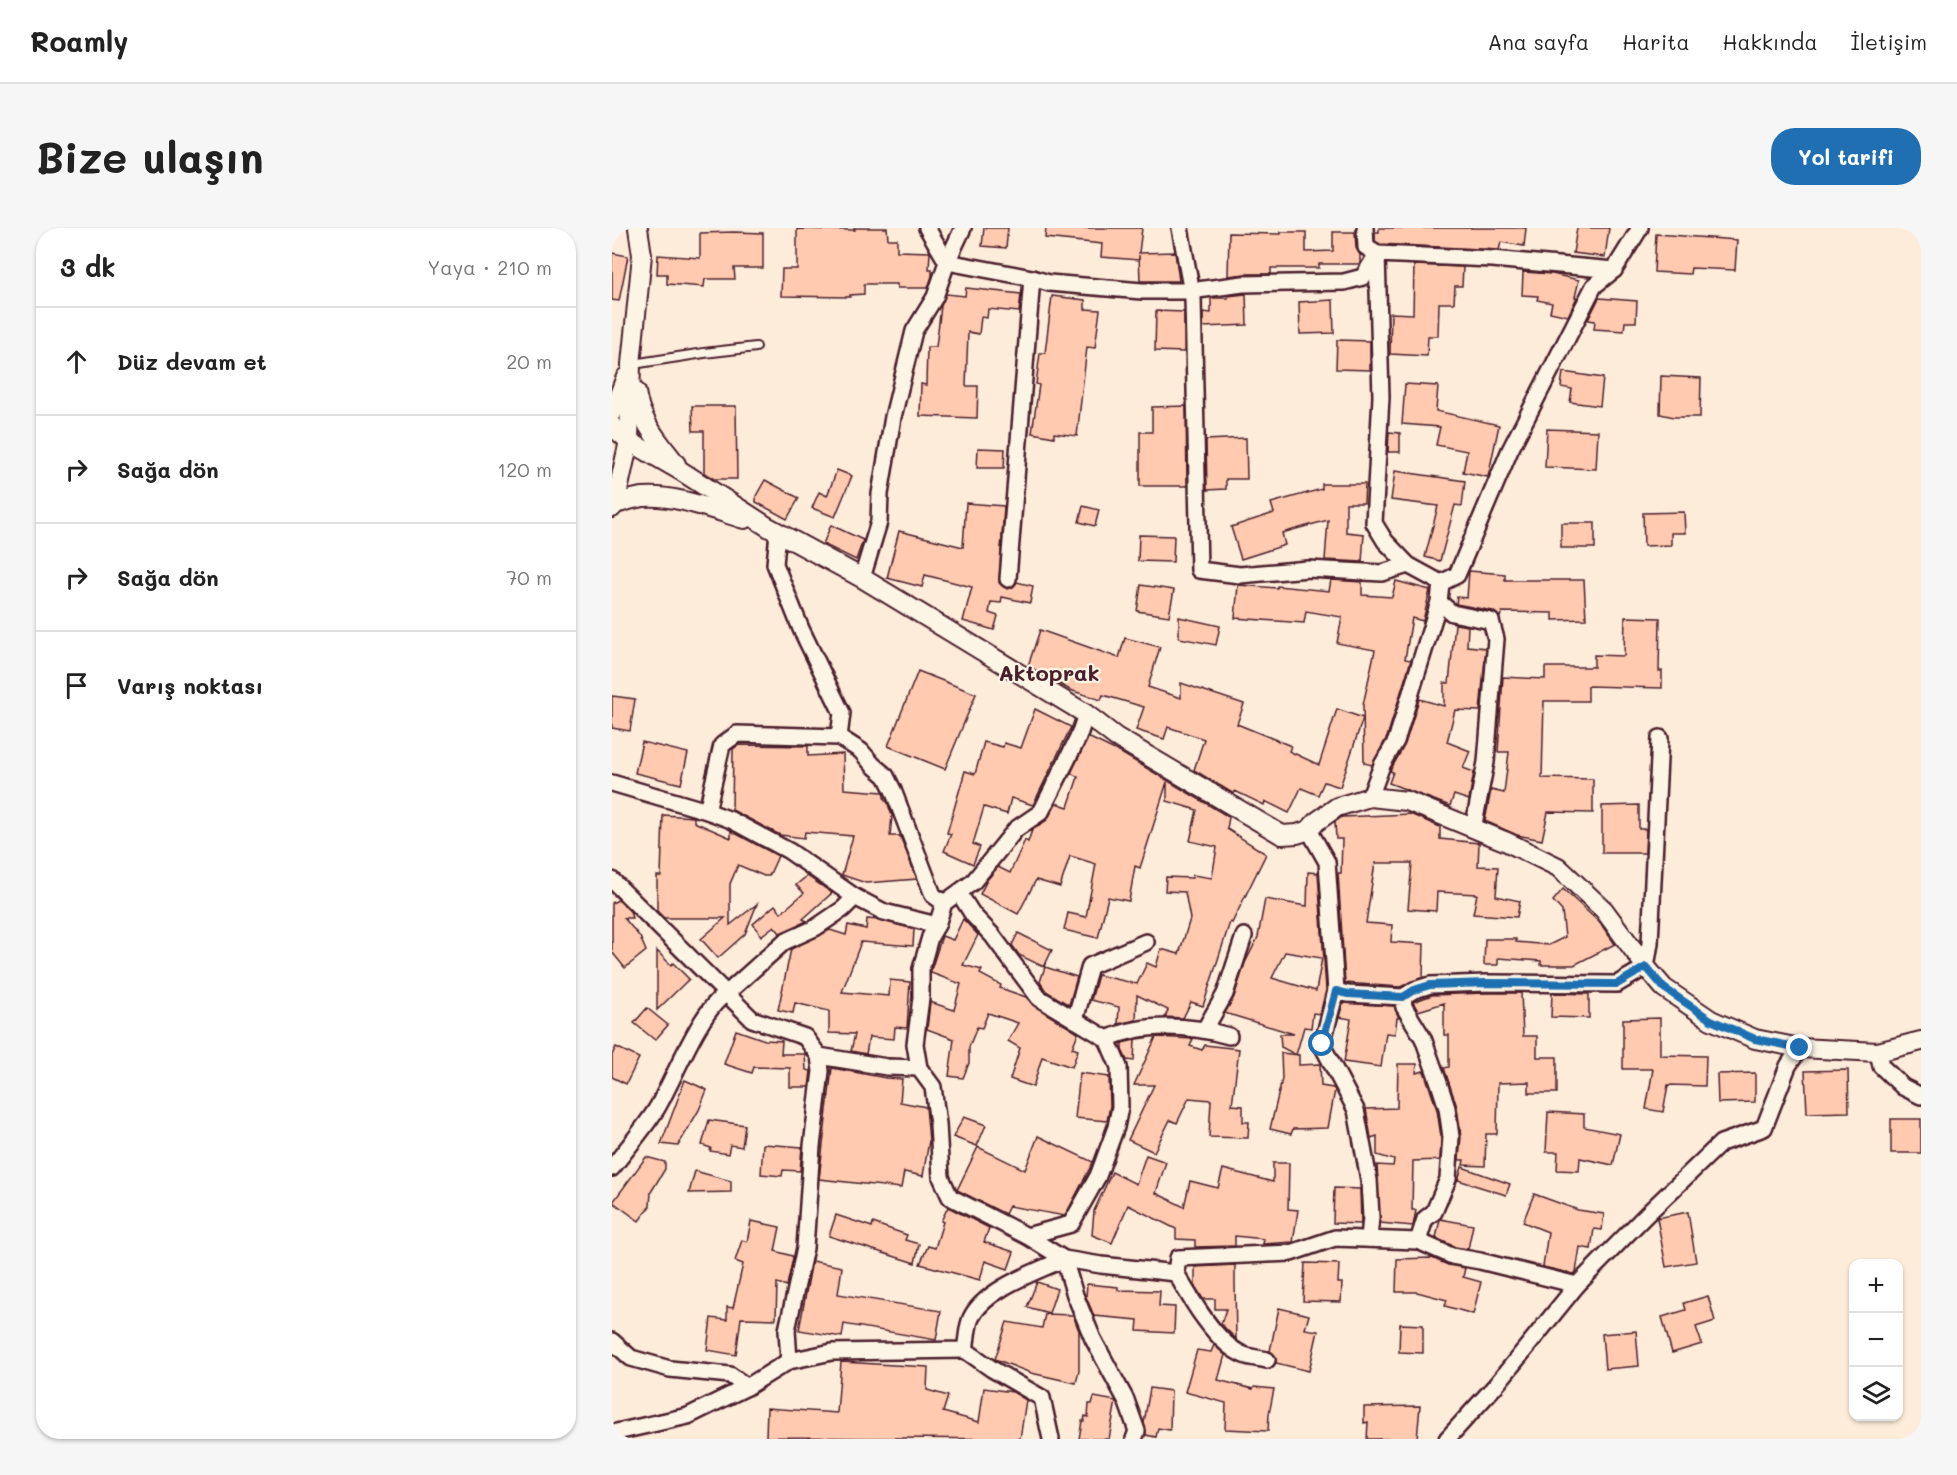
<!DOCTYPE html>
<html lang="tr">
<head>
<meta charset="utf-8">
<style>
  :root { --surface:#fff; --page:#f6f6f6; --text:#222; --muted:#767676; --line:#e0e0e0; --accent:#1f6fb2 }
  body { margin:0; font-family:Mali,sans-serif; background:var(--page); color:var(--text) }
  .controls { position:absolute; right:18px; bottom:18px; display:grid; overflow:hidden; border-radius:12px; box-shadow:0 2px 4px #0004 }
  .controls button { width:54px; height:54px; display:grid; place-items:center; padding:0; border:0; border-bottom:2px solid var(--line); background:var(--surface); color:var(--text); font:30px sans-serif }
  .stop { position:absolute; width:18px; height:18px; margin:-14px; border:4px solid #1f6fb2; border-radius:50%; background:#fff }
  .stop.end { background:#1f6fb2; border-color:#fff; box-shadow:0 2px 6px #0008 }
  .list { margin:0; padding:0; list-style:none }
  h2 { display:flex; justify-content:space-between; align-items:center; height:78px; margin:0; padding:0 24px; font-size:26px }
  h2 small { font-size:20px; font-weight:400; color:var(--muted) }
  .list li { display:grid; grid-template-columns:39px 1fr auto; gap:18px; align-items:center; box-sizing:border-box; height:108px; padding:0 24px; border-top:2px solid var(--line) }
  .list b { display:block; font-size:22px; white-space:nowrap }
  .list em { font-size:20px; font-style:normal; color:var(--muted) }
  .icon { flex:none; width:33px; height:33px; fill:none; stroke:currentColor; stroke-width:2; stroke-linecap:round; stroke-linejoin:round }
  .map { position:relative; flex:none; width:1309px; height:1211px; overflow:hidden; border-radius:24px }
  header { display:flex; align-items:center; gap:36px; box-sizing:border-box; height:84px; padding:0 30px; background:var(--surface); border-bottom:2px solid var(--line) }
  header strong { font-size:28px }
  nav { display:flex; gap:33px; margin-inline-start:auto; font-size:21px }
  .intro { display:flex; align-items:center; justify-content:space-between; box-sizing:border-box; height:144px; padding:0 36px }
  h1 { margin:0; font-size:42px }
  .button { padding:15px 27px; border-radius:24px; background:var(--accent); color:#fff; font-size:21px; font-weight:700 }
  main { display:flex; gap:36px; padding:0 36px }
  aside { flex:1; background:var(--surface); border-radius:24px; box-shadow:0 2px 4px #0004 }
  .map>svg:first-child { display:block }
  .building { fill:#ffcab0; stroke:#4a1f2b; stroke-width:1.5; fill-rule:evenodd }
  .lines { fill:none; stroke-linecap:round; stroke-linejoin:round }
  .service-casing { stroke:#4a1f2b; stroke-width:12 }
  .minor-casing { stroke:#4a1f2b; stroke-width:20 }
  .tertiary-casing { stroke:#4a1f2b; stroke-width:22 }
  .service { stroke:#fcf5e5; stroke-width:8 }
  .minor { stroke:#fcf5e5; stroke-width:15 }
  .tertiary { stroke:#fcf5e5; stroke-width:18 }
  .route { stroke:#1f6fb2; stroke-width:8 }
  .labels { text-anchor:middle; dominant-baseline:central; stroke-width:4.5; stroke-linejoin:round; paint-order:stroke }
  .quarter-label { font-size:22px; font-weight:bold; fill:#4a1f2b; stroke:#fcf5e5 }
</style>
</head>
<body>
<header>
<strong>Roamly</strong>
<nav><a>Ana sayfa</a><a>Harita</a><a>Hakkında</a><a>İletişim</a></nav>
</header>
<div class="intro"><h1>Bize ulaşın</h1><a class="button">Yol tarifi</a></div>
<main>
<aside>
<h2>3 dk<small>Yaya · 210 m</small></h2>
<ul class="list">
<li><svg class="icon" aria-label="ahead" viewBox="0 0 24 24"><path d="M12 20V5M6 11l6-6 6 6"/></svg><div><b>Düz devam et</b></div><em>20 m</em></li>
<li><svg class="icon" aria-label="right" viewBox="0 0 24 24"><path d="M7 20v-9h11M14 6l5 5-5 5"/></svg><div><b>Sağa dön</b></div><em>120 m</em></li>
<li><svg class="icon" aria-label="right" viewBox="0 0 24 24"><path d="M7 20v-9h11M14 6l5 5-5 5"/></svg><div><b>Sağa dön</b></div><em>70 m</em></li>
<li><svg class="icon" aria-label="arrive" viewBox="0 0 24 24"><path d="M6 21V4h12l-3 4 3 4H6"/></svg><div><b>Varış noktası</b></div></li>
</ul>
</aside>
<div class="map">
<svg width="1309" height="1211" viewBox="0 0 1309 1211">
  <rect width="100%" height="100%" fill="#fdecda"/>
  <filter id="ink" filterUnits="userSpaceOnUse"><feTurbulence type="fractalNoise" baseFrequency=".0167" numOctaves="2"/><feDisplacementMap in="SourceGraphic" scale="12" xChannelSelector="R" yChannelSelector="G"/><feConvolveMatrix kernelMatrix="1 2 1 2 8 2 1 2 1" color-interpolation-filters="sRGB"/></filter>
  <g filter="url(#ink)">
    <g class="building">
      <polygon points="242,0 275,0 276,11 285,11 285,23 318,24 317,41 320,41 320,48 316,60 285,60 285,56 252,56 252,66 238,67 238,69 169,68 170,41 185,41 185,1 243,2"/>
      <polygon points="372,0 396,0 394,20 370,18"/>
      <polygon points="434,0 530,0 527,25 563,24 567,53 528,53 527,27 527,32 489,29 490,16 433,10"/>
      <polygon points="767,0 914,0 912,18 889,14 887,22 768,16 763,13 763,4 767,4"/>
      <polygon points="965,0 997,0 993,29 961,25"/>
      <polygon points="122,4 151,5 151,40 122,40 123,51 93,51 92,59 55,56 55,46 45,46 46,27 88,30 88,5"/>
      <polygon points="669,4 694,4 694,24 721,23 721,4 743,4 744,20 748,27 748,35 747,36 707,36 707,40 659,40 659,46 633,46 616,48 617,5 669,6"/>
      <polygon points="1044,6 1125,12 1123,42 1079,40 1078,46 1042,44"/>
      <polygon points="0,25 16,28 7,73 0,72"/>
      <polygon points="802,37 851,39 850,58 843,58 842,75 827,75 826,108 816,108 815,128 778,126 779,85 801,86"/>
      <polygon points="911,44 940,46 967,52 963,69 965,69 956,88 938,84 940,75 925,72 926,68 910,67"/>
      <polygon points="354,60 409,66 407,84 376,81 375,90 369,89 367,106 356,104 354,158 366,158 365,190 308,188 309,156 314,157 315,119 324,119 329,78 334,66 353,68"/>
      <polygon points="634,66 635,97 591,99 591,84 599,85 599,70 616,70 616,68"/>
      <polygon points="440,68 473,72 473,81 488,82 483,120 475,119 465,208 442,205 442,209 420,205 427,157 424,156 428,125 433,125"/>
      <polygon points="987,70 1025,73 1024,94 1013,94 1012,103 982,101 983,93 976,92"/>
      <polygon points="721,72 722,105 688,106 687,74"/>
      <polygon points="544,83 572,84 572,124 543,123"/>
      <polygon points="725,112 758,113 758,142 724,141"/>
      <polygon points="951,144 991,150 988,178 958,174 960,161 949,159"/>
      <polygon points="1049,148 1089,150 1088,189 1062,189 1048,186"/>
      <polygon points="793,156 826,158 824,183 887,197 876,249 851,244 855,223 824,217 828,199 790,196"/>
      <polygon points="80,178 124,178 125,251 102,251 92,245 92,203 81,203"/>
      <polygon points="574,178 575,258 528,258 528,204 540,204 540,179"/>
      <polygon points="935,201 986,203 984,241 933,239"/>
      <polygon points="777,204 788,205 788,224 776,224"/>
      <polygon points="634,210 635,251 614,251 614,261 595,262 594,212"/>
      <polygon points="366,220 393,221 392,240 365,240"/>
      <polygon points="225,242 240,248 223,289 200,280 207,264 215,268"/>
      <polygon points="783,243 853,253 850,278 843,277 828,333 813,329 826,278 779,272"/>
      <polygon points="153,252 187,270 175,291 144,274 144,268"/>
      <polygon points="710,256 753,256 752,275 734,275 734,304 752,306 750,334 713,332 716,292 670,305 673,317 629,331 619,299 662,285 659,275 710,261"/>
      <polygon points="354,275 392,278 387,355 395,361 401,359 405,354 421,358 418,375 390,369 389,375 379,374 377,385 386,388 382,402 351,393 360,359 313,347 310,359 275,350 287,303 351,319"/>
      <polygon points="471,278 487,282 483,298 467,294"/>
      <polygon points="1072,284 1073,305 1059,305 1059,317 1032,318 1031,285"/>
      <rect x="949" y="295" width="34" height="25"/>
      <polygon points="219,297 251,312 244,332 211,316"/>
      <polygon points="527,307 562,308 561,334 526,333"/>
      <polygon points="857,343 893,346 893,352 972,352 974,391 941,392 941,385 890,384 888,389 881,383 844,376 845,369 855,370"/>
      <polygon points="719,352 750,354 750,367 780,369 784,353 818,362 811,393 800,390 793,431 799,432 775,509 760,537 752,535 751,477 763,422 725,415 730,389 694,383 692,395 623,390 626,357 665,360 665,358 717,363"/>
      <polygon points="529,357 562,362 557,388 525,383"/>
      <polygon points="567,389 608,398 604,417 567,410"/>
      <polygon points="1013,389 1048,390 1047,443 1050,443 1050,460 976,458 976,473 932,473 930,550 981,551 981,585 936,584 930,612 905,607 873,593 879,562 892,565 897,524 886,524 891,449 933,451 933,439 982,439 982,427 1012,428"/>
      <polygon points="843,396 856,398 855,418 874,420 868,483 843,482 835,514 858,523 851,540 862,544 857,572 842,567 838,578 777,555 781,544 778,543 793,516 807,471 832,478 832,455 837,455"/>
      <polygon points="428,402 507,430 513,410 548,419 536,459 569,470 569,455 632,476 625,496 679,518 677,523 707,537 725,481 751,490 728,559 712,554 706,567 689,560 677,585 653,573 652,577 623,563 622,566 582,542 592,511 556,499 552,511 524,502 532,479 491,467 489,472 458,462 416,438"/>
      <polygon points="306,443 364,466 333,541 276,518"/>
      <polygon points="0,468 23,471 18,503 0,500"/>
      <polygon points="423,481 459,499 421,577 399,570 395,586 372,579 361,616 368,619 361,636 332,623 339,606 335,605 353,543 363,546 372,514 391,519 392,515 409,520"/>
      <polygon points="476,509 509,525 617,589 615,601 654,626 620,695 618,694 591,778 579,774 571,790 553,789 556,782 525,767 524,792 506,796 507,779 479,772 486,747 525,756 535,735 544,739 549,721 567,726 578,691 573,664 553,663 554,649 580,650 581,647 600,650 605,619 578,613 585,582 555,573 555,554 528,640 523,638 517,673 496,669 486,710 452,702 456,685 474,689 484,636 458,628 448,659 424,652 406,686 368,666 375,652 386,639 398,645 413,612 416,614 420,602 435,592 444,575 456,579 466,549 459,545"/>
      <polygon points="30,514 76,525 69,556 23,545"/>
      <polygon points="127,517 196,518 196,528 231,526 232,561 271,564 273,573 275,573 280,588 278,608 288,608 305,651 254,655 230,647 241,608 193,604 192,610 168,607 120,582 121,521"/>
      <polygon points="1027,577 1027,601 1034,601 1033,625 990,625 990,578"/>
      <polygon points="798,586 828,599 828,611 867,615 866,638 886,639 884,668 908,673 905,689 861,686 865,666 825,664 824,683 796,681 800,635 763,635 754,695 780,697 779,714 812,716 811,749 788,759 733,755 726,645 729,645 730,611 724,611 723,594 730,589"/>
      <polygon points="51,587 82,589 82,594 119,610 119,603 166,628 157,648 152,648 126,637 118,656 118,697 145,676 133,706 106,730 89,711 113,690 52,690 45,683 45,648 49,648"/>
      <path d="M696,644L706,645L714,762L708,786L701,785L699,800L692,799L684,827L669,819L668,806H682L613,785L622,769L633,735L646,709L653,671L695,678ZM673,724L710,730L704,763L660,750Z"/>
      <polygon points="195,648 220,665 191,691 195,693 168,705 162,698 149,708 141,696 163,677 169,685 192,665 184,657"/>
      <polygon points="951,661 988,695 1003,716 962,737 929,737 929,733 886,730 886,737 872,737 873,711 904,711 904,714 937,717 953,709 950,683 941,673"/>
      <polygon points="6,672 18,683 20,690 12,690 28,709 34,723 13,740 0,724 0,675"/>
      <polygon points="255,691 267,692 302,701 301,718 249,714 230,764 277,768 278,752 298,754 295,800 283,799 282,811 257,809 254,826 239,823 243,806 217,805 217,783 183,775 181,785 166,782 179,721 218,702 234,707 236,697 254,701"/>
      <polygon points="351,691 366,707 351,737 370,742 368,746 389,757 388,760 414,769 422,778 466,805 460,820 466,822 460,839 430,829 421,859 398,851 408,820 396,813 406,795 376,785 370,800 365,799 357,819 357,835 351,850 337,848 342,811 315,801 318,774 342,782 349,756 319,745 319,742 330,708 341,712"/>
      <polygon points="406,705 440,722 432,739 407,727 400,717"/>
      <polygon points="45,723 59,737 61,735 77,751 45,782"/>
      <polygon points="433,739 465,749 457,777 434,763 428,754"/>
      <polygon points="874,765 909,765 911,808 925,808 925,829 945,829 945,865 917,865 917,854 886,855 885,906 874,906 873,938 851,937 852,932 847,932 849,908 845,879 832,840 837,839 837,807 832,807 832,775 806,783 801,774 820,767"/>
      <polygon points="940,765 977,766 977,790 939,789"/>
      <polygon points="731,775 782,778 787,790 785,790 783,806 774,805 769,839 732,834 739,791 727,789"/>
      <polygon points="35,780 56,797 43,812 22,795"/>
      <polygon points="1048,790 1048,827 1094,828 1093,858 1056,857 1051,884 1034,881 1041,841 1011,841 1011,791"/>
      <polygon points="124,802 153,812 170,813 169,826 193,826 194,842 199,843 197,859 178,859 178,840 142,839 140,845 112,836"/>
      <polygon points="544,809 581,811 578,818 590,822 593,817 627,821 620,877 631,878 631,894 637,894 636,910 597,909 599,872 577,870 565,895 558,892 542,924 516,912 542,857 522,857"/>
      <polygon points="523,812 522,833 515,832 510,822 510,815"/>
      <polygon points="4,819 27,830 14,856 0,849 0,827"/>
      <polygon points="669,825 687,827 687,837 708,836 709,858 721,860 723,862 716,900 681,901 679,906 658,901 670,851"/>
      <polygon points="786,836 805,836 804,845 812,843 825,882 829,909 828,932 801,933 800,982 804,982 801,998 768,995 765,937 781,938 782,932 765,927 765,908 759,910 754,881 785,880"/>
      <polygon points="220,840 274,850 290,851 288,874 314,879 317,913 311,948 292,944 289,960 207,951"/>
      <polygon points="1236,842 1237,884 1195,885 1193,843"/>
      <polygon points="468,845 497,849 498,878 495,893 463,890"/>
      <polygon points="1143,845 1143,874 1106,875 1105,846"/>
      <polygon points="73,852 95,862 87,882 66,918 49,916"/>
      <polygon points="936,884 972,886 972,899 1008,906 1001,937 968,930 967,943 945,942 946,924 934,924"/>
      <polygon points="352,889 374,897 365,918 341,909"/>
      <rect x="1279" y="891" width="30" height="34"/>
      <polygon points="97,892 133,897 130,919 118,917 116,926 98,923 99,920 90,917"/>
      <polygon points="426,908 481,934 453,988 397,978 393,986 345,962 366,919 413,942"/>
      <polygon points="151,916 190,919 188,943 171,942 170,948 149,946"/>
      <polygon points="534,927 554,934 544,965 572,979 578,953 606,960 611,941 661,954 661,935 677,935 676,981 686,982 681,1014 651,1016 652,1011 623,1008 623,1018 583,1019 583,1012 564,1011 564,1001 516,977 500,1015 480,1007 482,983 500,944 524,956"/>
      <polygon points="34,929 53,934 53,941 39,964 38,978 27,993 1,974"/>
      <polygon points="850,939 898,956 894,967 846,952"/>
      <polygon points="83,943 119,953 119,964 77,965"/>
      <polygon points="722,960 748,961 749,996 721,995"/>
      <polygon points="922,966 966,982 992,986 990,1002 982,1001 979,1021 968,1019 964,1044 962,1046 931,1039 936,1004 911,994"/>
      <polygon points="336,979 377,1000 372,1014 402,1024 396,1041 373,1033 368,1052 308,1036 316,1018 323,1020 331,994 329,993"/>
      <polygon points="1076,984 1084,1034 1054,1039 1045,990"/>
      <polygon points="224,987 260,999 261,995 295,1007 293,1012 307,1016 303,1035 217,1008"/>
      <polygon points="828,991 861,997 856,1021 843,1019 824,1010"/>
      <polygon points="139,993 168,999 163,1023 180,1028 181,1030 175,1058 165,1055 164,1091 129,1090 124,1127 95,1122 99,1090 115,1092 115,1079 121,1080 131,1036 123,1033 130,1012 135,1014"/>
      <polygon points="820,1030 836,1037 853,1040 851,1049 869,1054 861,1086 833,1078 835,1072 805,1064 784,1064 785,1031"/>
      <polygon points="200,1033 230,1039 226,1066 329,1083 324,1112 232,1096 230,1109 187,1102"/>
      <polygon points="693,1035 727,1036 726,1055 730,1055 729,1074 691,1073"/>
      <polygon points="623,1037 623,1055 624,1111 609,1096 614,1081 603,1081 603,1071 591,1071 583,1058 583,1039"/>
      <polygon points="425,1054 445,1061 437,1085 415,1079"/>
      <polygon points="475,1056 506,1059 506,1062 548,1063 547,1078 563,1079 562,1105 525,1103 526,1092 482,1088 474,1069"/>
      <polygon points="1096,1068 1103,1093 1084,1099 1090,1116 1060,1125 1050,1089 1074,1082 1072,1075"/>
      <polygon points="667,1080 697,1087 693,1101 706,1103 697,1143 664,1135 664,1129 658,1123"/>
      <polygon points="433,1086 461,1087 467,1103 467,1143 464,1155 419,1145 383,1131 395,1094 430,1100"/>
      <polygon points="788,1096 811,1097 811,1125 787,1124"/>
      <polygon points="1024,1103 1027,1138 993,1141 990,1106"/>
      <polygon points="602,1117 613,1127 606,1152 641,1161 642,1159 662,1161 657,1186 656,1203 613,1201 614,1175 573,1164 585,1122 599,1124"/>
      <polygon points="229,1134 316,1139 315,1162 336,1168 331,1184 367,1194 372,1160 401,1164 414,1172 408,1211 154,1209 155,1180 225,1185"/>
      <polygon points="538,1160 559,1163 558,1202 546,1200 544,1209 534,1207 532,1195"/>
      <polygon points="482,1169 504,1173 497,1211 467,1211 470,1193 472,1193 473,1188 476,1189 477,1176 480,1176"/>
      <polygon points="808,1178 805,1211 755,1211 756,1194 752,1195 752,1179"/>
    </g>
    <g class="lines">
      <defs>
        <polyline id="service" points="21,136 92,125 144,119"/>
        <g id="minor">
          <polyline points="315,0 335,34 420,50 437,55 530,63 578,63 631,56 732,54 751,49 765,26 880,31 1002,42"/>
          <polyline points="568,0 581,70 587,342 628,347 696,341 770,345 796,337"/>
          <polyline points="753,0 754,19 765,26 769,169 762,295 773,313 796,337 829,355"/>
          <polyline points="166,305 163,336 189,401 230,485 227,509"/>
          <polyline points="250,350 267,294 268,266 281,189 302,103 323,69 335,34 351,0"/>
          <polyline points="396,351 420,50"/>
          <polyline points="827,374 840,385 879,393 884,411 874,534 861,601"/>
          <polyline points="0,555 95,583 119,592 177,623 243,669 272,684 325,697 332,675 361,654 404,601 429,584 466,510 474,486"/>
          <polyline points="758,569 770,537 784,513 827,374 829,355 845,347 898,222 982,58 1002,42 1028,0"/>
          <polyline points="95,583 110,517 125,506 227,509 249,523 261,537 274,548 281,562 321,667 332,675"/>
          <polyline points="697,602 715,634 724,763"/>
          <polyline points="0,652 140,791 193,809 207,828 209,843 200,918 193,1020 175,1102 177,1133"/>
          <polyline points="347,665 361,687 380,707 427,770 495,811 507,839 508,879 504,899 486,948 459,996 415,1008"/>
          <polyline points="325,697 318,709 309,741 309,770 303,816 307,840 321,859 326,896 329,949 338,969 415,1008 452,1031 489,1037 564,1045 566,1030 679,1025 723,1010 806,1013 840,1028 868,1033 965,1057"/>
          <polyline points="791,769 802,762 818,757 874,755 1005,756 1034,739 1038,715 1048,510"/>
          <polyline points="463,792 478,738 534,714"/>
          <polyline points="593,801 613,766 632,708"/>
          <path d="M495,811C531,794 579,797 617,808"/>
          <polyline points="1266,824 1269,838 1291,859 1309,868"/>
          <polyline points="207,828 275,839 307,840"/>
          <path d="M0,940C15,920 32,901 45,880C61,853 89,780 114,766L172,714L203,700L231,681L243,669"/>
          <polyline points="757,1011 759,989 757,952 744,882 710,817 724,763 736,766 791,769 792,779 811,810 827,855 835,880 839,909 836,951 822,984 813,991 806,1013"/>
          <path d="M564,1045C578,1070 605,1117 632,1127C639,1130 647,1130 655,1132"/>
          <polyline points="0,1113 19,1130 58,1141 118,1147 135,1159"/>
          <polyline points="353,1122 380,1141 430,1170 439,1211"/>
          <path d="M0,1205L76,1188L135,1159L177,1133L220,1124L353,1122C355,1112 355,1099 359,1090C373,1061 424,1044 452,1031L463,1067L481,1111L514,1172L525,1203L522,1211"/>
          <polyline points="835,1211 884,1157 965,1057 1035,986 1109,915 1152,900 1176,838 1188,820"/>
        </g>
        <g id="tertiary">
          <path d="M24,164C28,193 47,214 64,236"/>
          <polyline points="0,185 14,149"/>
          <polyline points="0,198 17,213 69,243 156,299 250,350 474,486 504,509 670,607 685,606 697,602 704,594 725,579 758,569 795,573 895,614 946,639 992,682 1034,739 1052,760 1099,792 1143,811 1188,820 1266,824 1309,813"/>
          <path d="M3,276C12,274 21,270 31,269C63,266 102,282 132,291"/>
          <polyline points="0,280 3,276 17,213 19,136 30,27 26,0"/>
        </g>
      </defs>
      <use href="#service" class="service-casing"/>
      <use href="#minor" class="minor-casing"/>
      <use href="#tertiary" class="tertiary-casing"/>
      <use href="#service" class="service"/>
      <use href="#minor" class="minor"/>
      <use href="#tertiary" class="tertiary"/>
    </g>
  </g>
  <g class="lines" filter="url(#ink)">
    <polyline class="route" points="710,816 724,763 736,766 791,769 802,762 818,757 874,755 1005,756 1034,739 1052,760 1099,792 1143,811 1188,820"/>
  </g>
  <g class="labels">
    <g class="quarter-label">
      <text x="437" y="444">Aktoprak</text>
    </g>
  </g>
</svg>
<div class="controls">
<button>+</button>
<button>−</button>
<button><svg class="icon" aria-label="layers" viewBox="0 0 24 24"><path d="M12 4l9 5-9 5-9-5zM3 14l9 5 9-5"/></svg></button>
</div>
<div class="stop" style="left:710px;top:816px"></div>
<div class="stop end" style="left:1188px;top:820px"></div>
</div>
</main>
</body>
</html>
